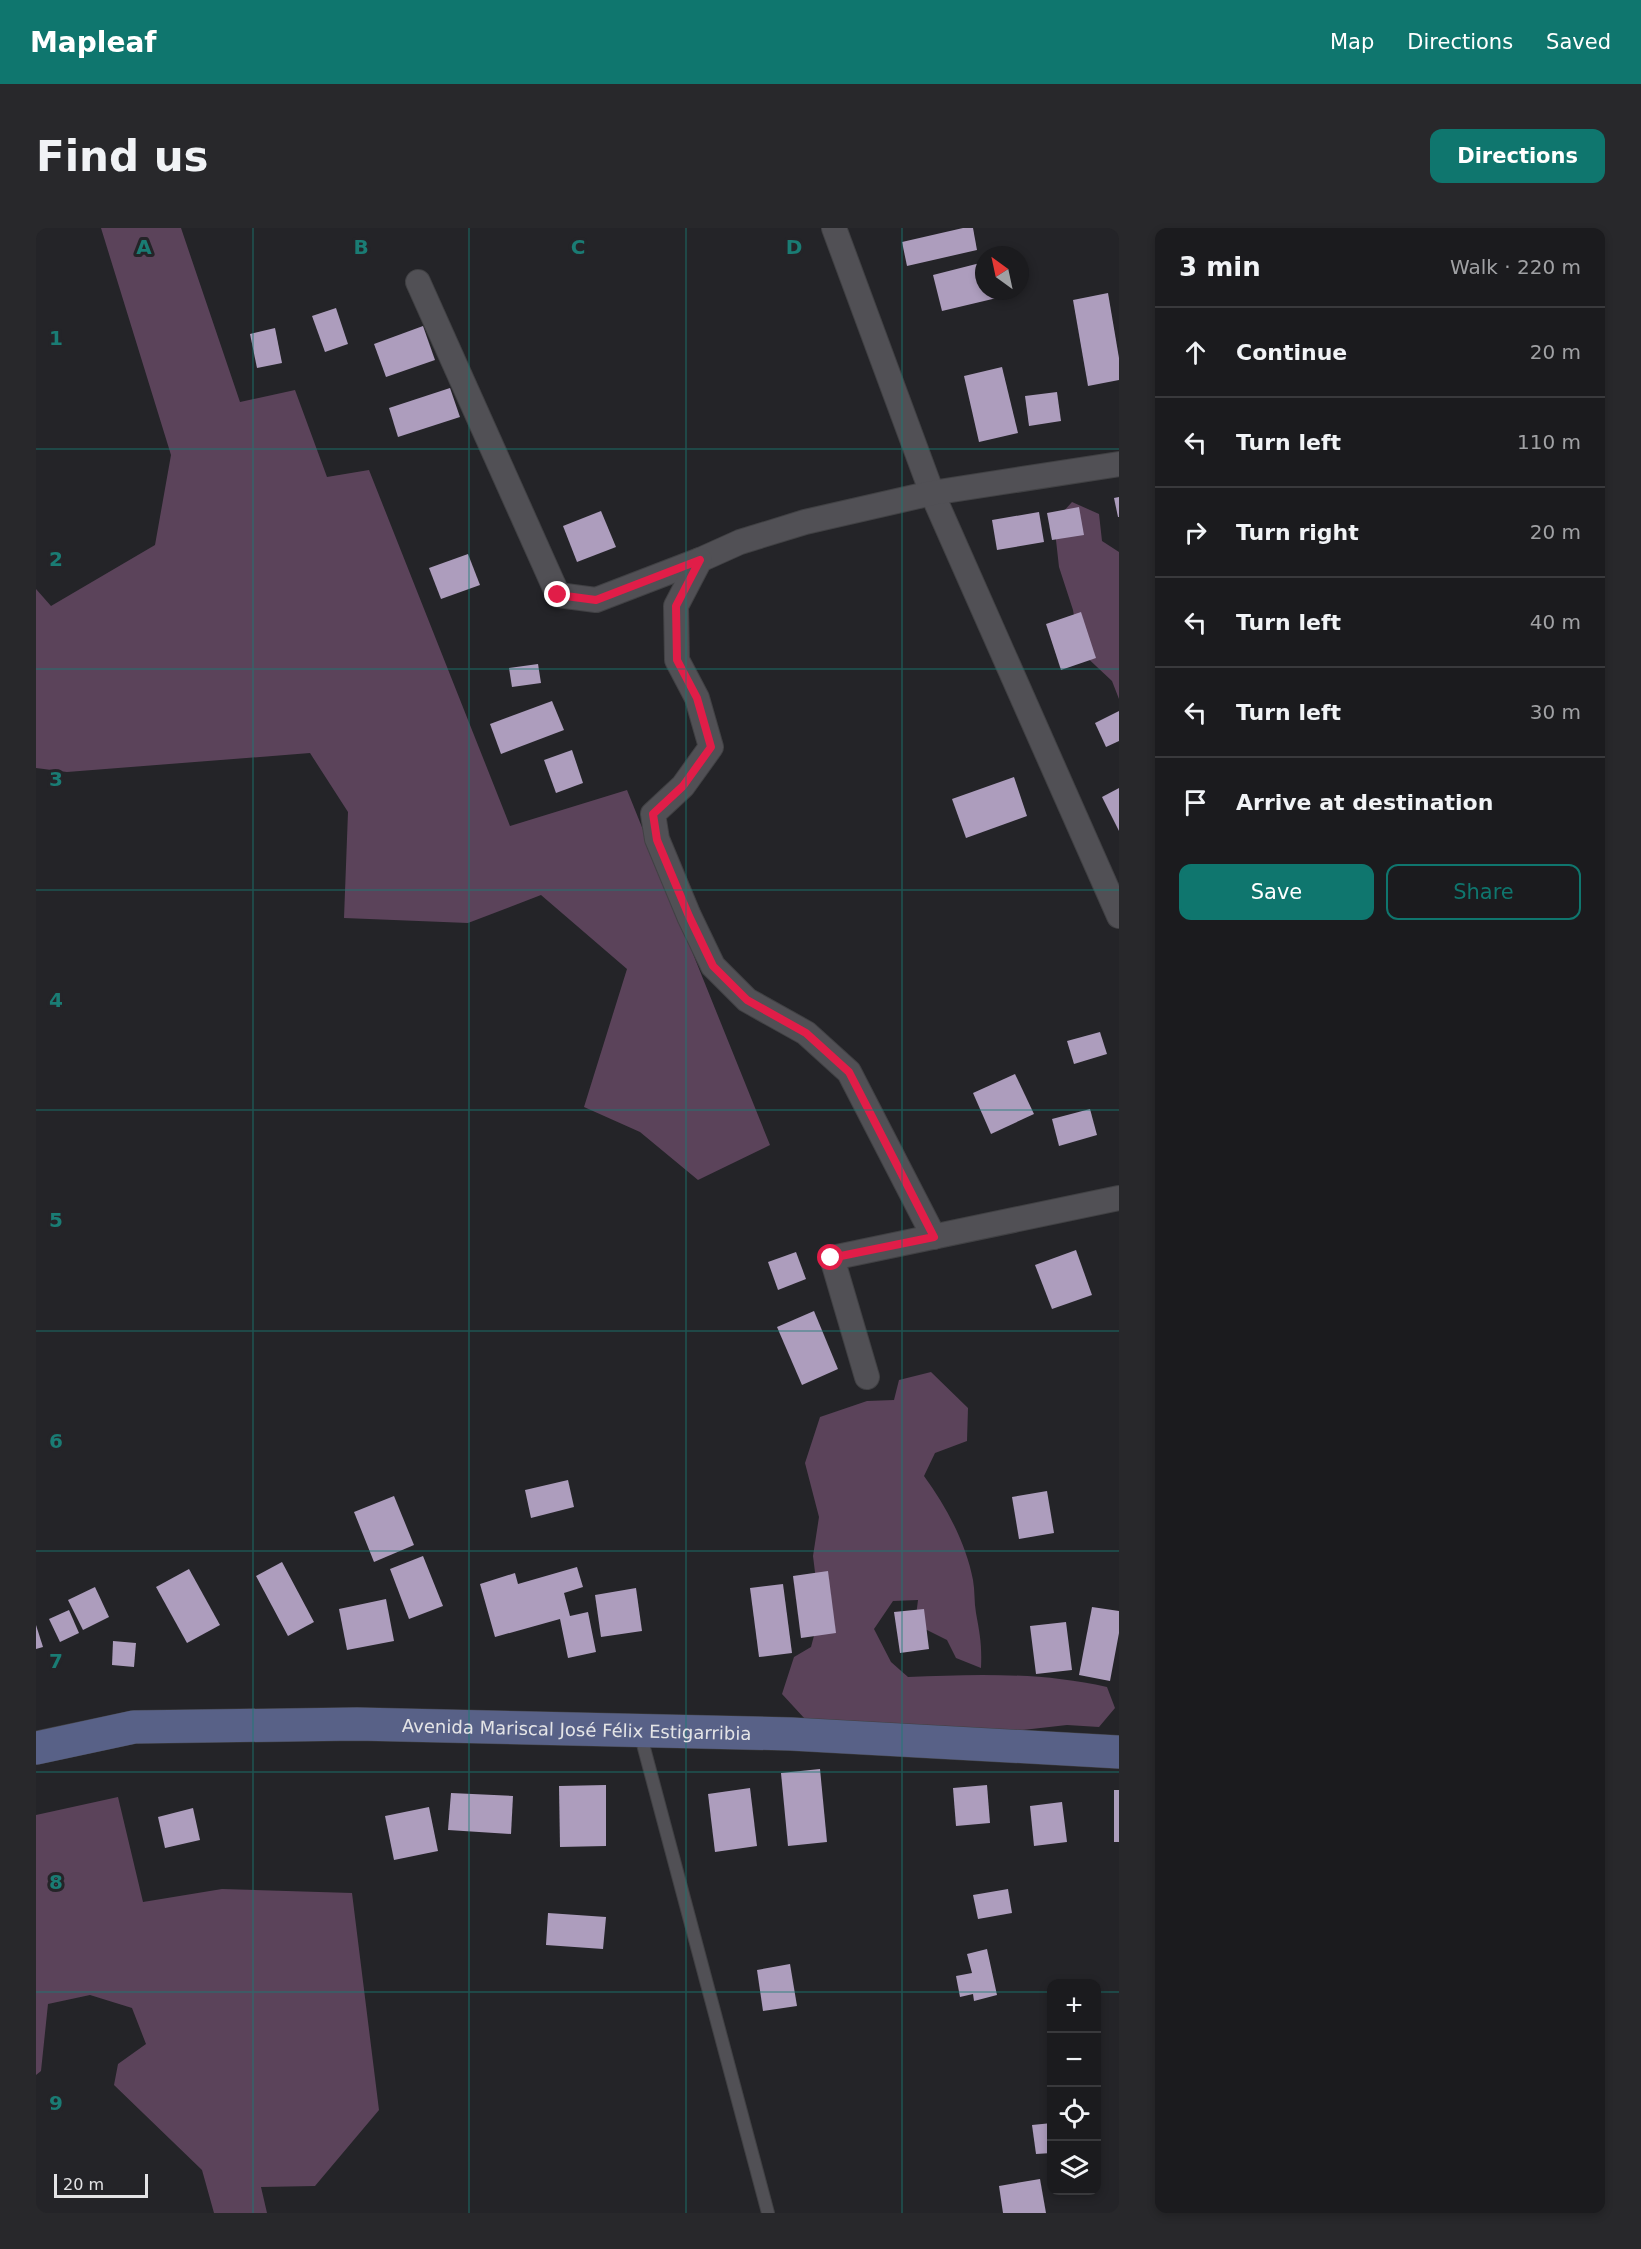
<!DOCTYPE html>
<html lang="en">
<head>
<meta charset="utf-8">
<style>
  :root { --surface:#1b1b1e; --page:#28282b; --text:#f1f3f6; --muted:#a0a1a4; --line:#39393c; --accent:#0f766e }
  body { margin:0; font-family:"DejaVu Sans",sans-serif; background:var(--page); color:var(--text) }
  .controls { position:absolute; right:18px; bottom:18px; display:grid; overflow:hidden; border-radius:12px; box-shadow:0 3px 9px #0003 }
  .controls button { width:54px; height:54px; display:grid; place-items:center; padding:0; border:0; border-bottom:2px solid var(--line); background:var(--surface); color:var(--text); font:30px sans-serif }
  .compass { position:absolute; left:939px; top:18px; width:54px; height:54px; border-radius:50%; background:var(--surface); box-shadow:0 3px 9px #0003; rotate:327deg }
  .scale { position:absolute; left:18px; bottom:15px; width:94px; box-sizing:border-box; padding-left:6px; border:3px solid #e4e4e6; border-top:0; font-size:16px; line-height:21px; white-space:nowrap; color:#e4e4e6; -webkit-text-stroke:4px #242428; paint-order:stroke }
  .stop { position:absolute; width:18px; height:18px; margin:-14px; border:4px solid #e11d48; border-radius:50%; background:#fff }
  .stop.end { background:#e11d48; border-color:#fff; box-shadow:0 2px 6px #0008 }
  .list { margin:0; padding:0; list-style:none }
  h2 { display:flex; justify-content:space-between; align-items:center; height:78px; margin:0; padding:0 24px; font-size:26px }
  h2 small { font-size:20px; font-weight:400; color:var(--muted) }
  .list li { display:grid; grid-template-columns:39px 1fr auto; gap:18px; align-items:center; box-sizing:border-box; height:90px; padding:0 24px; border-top:2px solid var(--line) }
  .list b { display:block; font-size:22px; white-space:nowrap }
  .list em { font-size:20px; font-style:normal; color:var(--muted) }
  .actions { display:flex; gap:12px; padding:18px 24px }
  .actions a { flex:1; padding:14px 0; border:2px solid var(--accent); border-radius:12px; text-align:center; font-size:21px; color:var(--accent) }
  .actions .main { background:var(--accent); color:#fff }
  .icon { flex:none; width:33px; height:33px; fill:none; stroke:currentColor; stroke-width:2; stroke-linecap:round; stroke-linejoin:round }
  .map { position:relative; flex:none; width:1083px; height:1985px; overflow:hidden; border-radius:12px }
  header { display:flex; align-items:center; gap:36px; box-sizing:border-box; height:84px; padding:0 30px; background:var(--accent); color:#fff }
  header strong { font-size:28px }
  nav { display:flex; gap:33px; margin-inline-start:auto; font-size:21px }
  .intro { display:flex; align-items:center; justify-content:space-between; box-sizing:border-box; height:144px; padding:0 36px }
  h1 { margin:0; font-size:42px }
  .button { padding:15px 27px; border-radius:12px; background:var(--accent); color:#fff; font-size:21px; font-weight:700 }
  main { display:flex; gap:36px; padding:0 36px }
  aside { flex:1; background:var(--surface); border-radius:12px; box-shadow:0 3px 9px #0003 }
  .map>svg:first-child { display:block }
  .forest { fill:#5b435a }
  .building { fill:#ad9dbd }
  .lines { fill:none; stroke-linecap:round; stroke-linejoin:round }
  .service-casing { stroke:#414144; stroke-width:14 }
  .minor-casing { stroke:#414144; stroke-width:26 }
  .secondary-casing { stroke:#414144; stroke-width:34 }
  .service { stroke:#515055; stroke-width:12 }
  .minor { stroke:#515055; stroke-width:24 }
  .secondary { stroke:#586187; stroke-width:33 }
  .route { stroke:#e11d48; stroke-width:8 }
  .grid { fill:none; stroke:#1a7c74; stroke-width:1.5; stroke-opacity:0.55 }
  .labels { text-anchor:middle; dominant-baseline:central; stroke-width:6; stroke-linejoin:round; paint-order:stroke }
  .street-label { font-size:18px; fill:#e4e4e6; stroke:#242428 }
  .grid-label { font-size:20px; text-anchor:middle; font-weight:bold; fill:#1a7c74; stroke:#242428; stroke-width:6; stroke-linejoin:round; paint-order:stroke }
</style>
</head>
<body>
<header>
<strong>Mapleaf</strong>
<nav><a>Map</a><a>Directions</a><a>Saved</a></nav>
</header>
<div class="intro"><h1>Find us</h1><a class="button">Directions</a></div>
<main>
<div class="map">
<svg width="1083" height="1985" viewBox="0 0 1083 1985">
  <rect width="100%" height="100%" fill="#242428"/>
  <g class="forest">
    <polygon points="65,0 145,0 204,174 259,162 291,249 333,242 474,598 591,562 734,917 662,952 604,904 548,879 591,741 505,667 432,695 308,690 312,584 274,525 31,544 0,540 0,361 15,378 119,317 135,227"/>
    <polygon points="1036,274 1063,286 1066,313 1083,324 1083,471 1076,453 1044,423 1037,382 1023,339 1018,294"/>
    <path d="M895,1144L932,1180L931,1213L899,1225L888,1248C910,1278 930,1315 937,1352C939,1363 938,1374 940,1385C944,1407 946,1417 945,1440L920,1430L911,1412L879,1396L882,1372L857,1373L838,1401L855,1434L872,1449C938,1446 1005,1444 1071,1459L1079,1480L1063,1499L1031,1497L942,1507L769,1491L746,1466L758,1429L775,1419L784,1385L777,1328L783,1289L769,1235L784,1189L831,1173L858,1172L863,1152Z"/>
    <polygon points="82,1569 107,1674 186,1661 316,1665 343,1882 279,1958 225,1959 231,1985 178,1985 166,1942 78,1857 82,1836 110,1816 96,1780 54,1767 12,1776 5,1843 0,1847 0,1587"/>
  </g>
  <g class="building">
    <polygon points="927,0 937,0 941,22 871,38 866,14"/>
    <polygon points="948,34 948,63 963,63 965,69 906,83 897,47"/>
    <polygon points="1072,65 1083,130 1083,152 1052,158 1037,72"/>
    <polygon points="300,80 312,116 289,124 276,88"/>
    <polygon points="387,98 399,132 350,149 338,116"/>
    <polygon points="239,100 246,135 221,140 214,106"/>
    <polygon points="966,139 982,205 943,214 928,148"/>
    <polygon points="414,160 424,189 362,209 353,180"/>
    <polygon points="1021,164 1025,193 993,198 989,168"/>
    <polygon points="1083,269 1083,289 1082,289 1078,270"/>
    <polygon points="1043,279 1048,307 1016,312 1011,285"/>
    <polygon points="565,283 580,319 541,334 527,298"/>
    <polygon points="1003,284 1008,314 961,322 956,292"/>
    <polygon points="432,326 444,357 405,371 393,340"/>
    <polygon points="1045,384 1060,430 1025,442 1010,396"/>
    <polygon points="502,436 505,455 476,459 473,440"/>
    <polygon points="516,473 528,502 465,526 454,496"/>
    <polygon points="1083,483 1083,513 1070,519 1059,495"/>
    <polygon points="536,522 547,555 520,565 508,532"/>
    <polygon points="978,549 991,588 930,610 916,571"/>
    <polygon points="1083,560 1083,603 1066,569"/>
    <polygon points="1064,804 1071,826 1038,836 1031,813"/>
    <polygon points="979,846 998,886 955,906 937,865"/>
    <polygon points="1054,881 1061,907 1023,918 1016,891"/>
    <polygon points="1040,1022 1056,1067 1016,1081 999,1037"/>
    <polygon points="760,1024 770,1051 742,1062 732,1034"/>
    <polygon points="778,1083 802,1141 766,1157 741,1099"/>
    <polygon points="532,1252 538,1279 495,1290 489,1262"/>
    <polygon points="1011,1263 1018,1305 983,1311 976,1269"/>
    <polygon points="358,1268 378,1317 338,1334 318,1284"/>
    <polygon points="387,1328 407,1378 373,1391 354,1341"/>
    <polygon points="246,1334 278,1394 252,1408 220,1348"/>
    <polygon points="541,1339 547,1359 528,1365 534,1388 552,1384 560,1424 532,1430 524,1391 459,1409 444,1356 479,1345 482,1356"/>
    <polygon points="153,1341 184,1397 151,1415 120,1359"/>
    <polygon points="792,1343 800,1405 765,1410 757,1348"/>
    <polygon points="747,1356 756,1425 723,1429 714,1360"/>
    <polygon points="59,1359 73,1389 47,1402 32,1372"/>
    <polygon points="600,1360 606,1403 565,1409 559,1367"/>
    <polygon points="350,1371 358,1413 311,1422 303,1381"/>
    <polygon points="1056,1379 1083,1383 1083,1405 1074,1453 1043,1447"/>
    <polygon points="888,1381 893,1421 864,1425 858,1384"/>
    <polygon points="33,1382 43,1405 24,1414 13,1391"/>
    <polygon points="1030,1394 1036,1442 1000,1446 994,1398"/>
    <polygon points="0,1397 7,1419 0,1421"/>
    <polygon points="77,1413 100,1415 98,1439 76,1437"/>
    <polygon points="784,1541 791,1614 752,1618 745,1545"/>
    <polygon points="570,1557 570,1618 524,1619 523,1558"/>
    <polygon points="951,1557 954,1595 920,1598 917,1560"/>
    <polygon points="714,1560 721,1618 679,1624 672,1566"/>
    <rect x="1078" y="1562" width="5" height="52"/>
    <polygon points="415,1565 477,1568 475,1606 412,1602"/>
    <polygon points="1026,1574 1031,1614 998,1618 994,1578"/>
    <polygon points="393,1579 402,1623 358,1632 349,1588"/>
    <polygon points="157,1580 164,1612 129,1620 122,1589"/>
    <polygon points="972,1661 976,1685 942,1691 937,1667"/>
    <polygon points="512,1685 570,1689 567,1721 510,1717"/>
    <polygon points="951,1721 961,1767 938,1773 937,1766 924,1769 920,1748 936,1745 931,1726"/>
    <polygon points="754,1736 761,1778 727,1783 721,1742"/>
    <polygon points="1016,1895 1016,1925 1000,1926 996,1897"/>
    <polygon points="1004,1951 1010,1985 967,1985 963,1958"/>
  </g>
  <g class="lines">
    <defs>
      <polyline id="service" points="604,1505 732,1985"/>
      <g id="minor">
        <polyline points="798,0 896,265 1083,688"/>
        <polyline points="382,54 522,367 560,372 664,332 704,314 769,294 896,265 1083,236"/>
        <polyline points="664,332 640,378 641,432 661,470 675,519 647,558 617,586 621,611 653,688 677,738 711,772 770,805 813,844 898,1009"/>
        <polyline points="831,1149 796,1030 1083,970"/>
      </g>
      <g id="secondary">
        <path id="s1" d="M0,1520L98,1499L321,1496L755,1506L1083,1524"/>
      </g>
    </defs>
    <use href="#service" class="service-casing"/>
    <use href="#minor" class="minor-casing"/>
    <use href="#secondary" class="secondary-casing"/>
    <use href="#service" class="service"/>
    <use href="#minor" class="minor"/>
    <use href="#secondary" class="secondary"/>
  </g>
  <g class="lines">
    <polyline class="route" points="522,367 560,372 664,332 640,378 641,432 661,470 675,519 647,558 617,586 621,612 653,688 677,738 711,772 770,805 813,844 898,1009 795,1030"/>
  </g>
  <path class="grid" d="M217,0V1985M433,0V1985M650,0V1985M866,0V1985M0,221H1083M0,441H1083M0,662H1083M0,882H1083M0,1103H1083M0,1323H1083M0,1544H1083M0,1764H1016M1060,1764H1083"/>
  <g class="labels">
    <g class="street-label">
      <text stroke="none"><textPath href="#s1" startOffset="543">Avenida Mariscal José Félix Estigarribia</textPath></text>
    </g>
  </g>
  <g class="grid-label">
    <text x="108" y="26">A</text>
    <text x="325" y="26">B</text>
    <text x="542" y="26">C</text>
    <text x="758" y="26">D</text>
    <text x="20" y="117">1</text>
    <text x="20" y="338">2</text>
    <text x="20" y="558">3</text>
    <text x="20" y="779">4</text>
    <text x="20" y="999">5</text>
    <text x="20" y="1220">6</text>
    <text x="20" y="1440">7</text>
    <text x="20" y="1661">8</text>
    <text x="20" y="1882">9</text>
  </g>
</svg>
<div class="controls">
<button>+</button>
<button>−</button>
<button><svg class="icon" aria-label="locate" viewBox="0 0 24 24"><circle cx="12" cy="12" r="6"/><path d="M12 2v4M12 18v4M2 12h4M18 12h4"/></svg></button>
<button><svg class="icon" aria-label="layers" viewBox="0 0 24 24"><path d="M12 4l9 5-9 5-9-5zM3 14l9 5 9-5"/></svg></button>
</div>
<svg class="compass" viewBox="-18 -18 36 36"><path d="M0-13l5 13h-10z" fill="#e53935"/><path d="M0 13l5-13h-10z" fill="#a0a1a4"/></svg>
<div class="scale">20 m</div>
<div class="stop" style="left:795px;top:1030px"></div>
<div class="stop end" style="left:522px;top:367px"></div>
</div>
<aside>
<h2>3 min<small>Walk · 220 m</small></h2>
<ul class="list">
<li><svg class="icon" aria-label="ahead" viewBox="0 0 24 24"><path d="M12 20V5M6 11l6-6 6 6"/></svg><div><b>Continue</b></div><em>20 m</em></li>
<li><svg class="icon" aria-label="left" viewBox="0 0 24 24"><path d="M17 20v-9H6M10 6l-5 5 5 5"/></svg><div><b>Turn left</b></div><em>110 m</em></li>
<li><svg class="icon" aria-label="right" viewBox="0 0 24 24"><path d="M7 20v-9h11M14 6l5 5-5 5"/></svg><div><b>Turn right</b></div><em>20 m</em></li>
<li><svg class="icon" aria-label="left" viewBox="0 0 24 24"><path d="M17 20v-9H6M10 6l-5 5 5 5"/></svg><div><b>Turn left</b></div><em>40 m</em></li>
<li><svg class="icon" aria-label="left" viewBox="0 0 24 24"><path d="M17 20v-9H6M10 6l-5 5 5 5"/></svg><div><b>Turn left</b></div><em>30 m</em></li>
<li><svg class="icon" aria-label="arrive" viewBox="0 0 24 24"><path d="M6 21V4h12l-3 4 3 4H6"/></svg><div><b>Arrive at destination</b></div></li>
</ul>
<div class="actions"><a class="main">Save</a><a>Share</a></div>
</aside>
</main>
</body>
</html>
